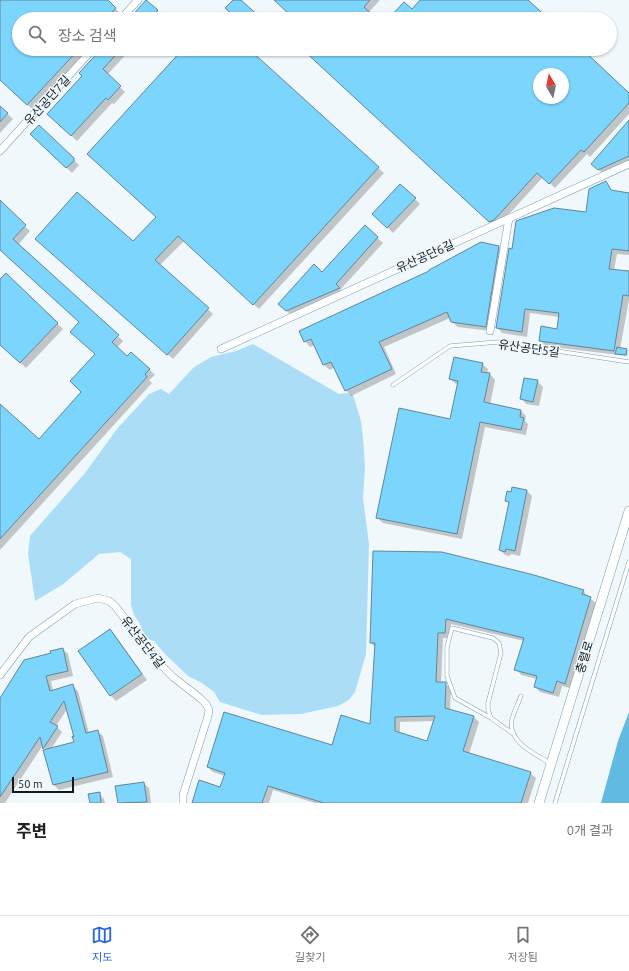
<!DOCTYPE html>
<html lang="ko">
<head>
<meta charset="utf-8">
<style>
  :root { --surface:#fff; --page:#f6f6f6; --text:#202124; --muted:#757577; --line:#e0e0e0; --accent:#2563eb }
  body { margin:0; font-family:Ubuntu,"Noto Sans KR",sans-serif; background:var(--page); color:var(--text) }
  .compass { position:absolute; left:533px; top:68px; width:36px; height:36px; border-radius:50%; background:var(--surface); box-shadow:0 1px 3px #0004; rotate:350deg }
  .scale { position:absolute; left:12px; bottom:10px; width:62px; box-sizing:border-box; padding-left:4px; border:2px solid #0a1920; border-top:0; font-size:11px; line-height:14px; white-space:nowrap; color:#0a1920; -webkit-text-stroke:3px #f0f8fb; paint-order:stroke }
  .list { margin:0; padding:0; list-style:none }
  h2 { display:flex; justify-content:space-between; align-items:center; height:52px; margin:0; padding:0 16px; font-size:17px }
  h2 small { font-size:13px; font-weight:400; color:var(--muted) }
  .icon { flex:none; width:22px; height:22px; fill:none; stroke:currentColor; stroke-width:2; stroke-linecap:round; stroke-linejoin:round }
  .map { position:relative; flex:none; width:629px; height:803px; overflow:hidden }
  .search { position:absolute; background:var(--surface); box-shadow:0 1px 3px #0004; left:12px; right:12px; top:12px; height:44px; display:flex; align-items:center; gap:10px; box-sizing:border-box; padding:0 14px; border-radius:22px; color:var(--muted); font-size:15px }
  .sheet { height:112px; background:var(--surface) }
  nav { display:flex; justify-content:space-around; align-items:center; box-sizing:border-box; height:56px; border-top:1px solid var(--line); background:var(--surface); font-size:11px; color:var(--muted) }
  nav a { display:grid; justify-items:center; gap:2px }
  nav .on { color:var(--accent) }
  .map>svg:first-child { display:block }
  .green { fill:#abdef6 }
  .water { fill:#61bae1 }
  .shadow { fill:#0003; fill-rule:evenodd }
  .building { fill:#7bd5fc; stroke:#618698; fill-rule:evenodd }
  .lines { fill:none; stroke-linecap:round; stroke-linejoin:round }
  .lane-casing { stroke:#799fb1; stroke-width:4.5 }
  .street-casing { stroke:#799fb1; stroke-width:8 }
  .secondary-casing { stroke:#799fb1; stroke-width:10 }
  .lane { stroke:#fff; stroke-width:3.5 }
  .street { stroke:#fff; stroke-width:7 }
  .secondary { stroke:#fff; stroke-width:9 }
  .labels { text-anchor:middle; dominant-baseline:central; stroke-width:3; stroke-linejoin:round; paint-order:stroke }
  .street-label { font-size:12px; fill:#0a1920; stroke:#f0f8fb }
</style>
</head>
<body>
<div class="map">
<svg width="629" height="803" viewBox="0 0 629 803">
  <rect width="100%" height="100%" fill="#f0f8fb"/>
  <polygon class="green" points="253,344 339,394 347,393 353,395 361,421 363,438 365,467 363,498 369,544 366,654 355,692 349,700 338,706 301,714 262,715 220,702 214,692 202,683 188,676 164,653 154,641 146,638 140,624 134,615 131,605 131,559 120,552 99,554 62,585 35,601 28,554 30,536 85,473 117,429 149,394 161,389 169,394 194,367 211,357 236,351"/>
  <polygon class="water" points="629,712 629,803 601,803 618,741"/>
  <g class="shadow">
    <polygon points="0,0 106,0 121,14 116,19 19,19 19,49 89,49 33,110 0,79"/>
    <polygon points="275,0 380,0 368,13 375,19 284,19 289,13"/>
    <polygon points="157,10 162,16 159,19 130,19"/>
    <polygon points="102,49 131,49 107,75 125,92 114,104 112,103 77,141 54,119"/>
    <polygon points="185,49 247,49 384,173 259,309 184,241 159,266 213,314 173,359 42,244 133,243 158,217"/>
    <path d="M303,49H580L629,94V114L590,157L587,154L555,188L543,177L499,225L495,227ZM539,74H563V98H539Z"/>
    <polygon points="0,107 13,119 0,133"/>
    <polygon points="629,122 629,166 606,176 592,164"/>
    <polygon points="39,126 79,165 72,173 32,134"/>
    <polygon points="606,182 613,192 629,194 629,255 617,254 614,270 629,272 629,300 620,349 628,351 627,356 545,346 540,340 558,330 560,317 530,313 527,337 502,333 497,327 513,250 587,213"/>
    <polygon points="415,199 420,204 393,233 379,219"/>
    <polygon points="2,204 30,231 18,245 123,341 117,348 127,358 149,369 155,375 149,380 152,383 0,550 0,405 39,440 83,392 96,354 81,322 0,249 0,206"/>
    <polygon points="365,226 383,243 340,290 344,293 292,316 280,304 322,273"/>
    <polygon points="499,247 504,252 491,331 458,327 452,322 450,318 384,347 396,374 351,396 346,390 335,367 330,370 324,365 315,345 310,347 305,341"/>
    <polygon points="6,275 63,329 26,368 0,343 0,281"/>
    <polygon points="482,364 488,369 487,374 490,374 495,380 490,405 521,411 526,416 525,421 528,424 526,435 485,427 462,539 383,523 378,518 451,420 458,384 456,384 450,379"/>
    <polygon points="537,381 543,387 539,406 526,404 521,398"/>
    <polygon points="513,488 527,491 532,496 520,556 511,554 510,556 505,555 500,550 510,504 506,500 512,493"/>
    <path d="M374,552L583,591L588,596V597L596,603L570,688L562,686L559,697L540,692L535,687L537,679L521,675L516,669L524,641L451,624L450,638H443L441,683H445L451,689L450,710L474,717L479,722L469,754L530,773L536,778L528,803H315L273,790L269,803H193L221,788L225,776L213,772L208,767L333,746L371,725L376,648L371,643ZM434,721L428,742L400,733V722Z"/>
    <polygon points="110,630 115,635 147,680 116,701 111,696 80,652"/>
    <path d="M63,649L68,654L73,676L51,681L53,691L72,686L78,691L89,733L97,731L103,736L113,777L59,790L53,784L46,750L43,745L5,803H0V700L52,654ZM67,709L76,740L75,743L51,749L62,732L56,726Z"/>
    <polygon points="143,783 149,788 151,803 119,803 116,787"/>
    <polygon points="99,794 104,799 105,803 91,803"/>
  </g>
  <g class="building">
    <polygon points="0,0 108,0 116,8 106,19 19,19 19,49 79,49 27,105 0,80"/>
    <polygon points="146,0 158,10 149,19 129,19"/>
    <polygon points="233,0 241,0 262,19 237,19 225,8"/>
    <polygon points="274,0 370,0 364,7 377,19 282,19 288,13"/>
    <polygon points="420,0 528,0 549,19 388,19 404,2 412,9"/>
    <polygon points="101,49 121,49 103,69 121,86 108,100 106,98 71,136 47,114 82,76 79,73"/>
    <polygon points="183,49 249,49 379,167 253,305 178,236 155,260 209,308 167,355 35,239 77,192 133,241 156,217 87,154"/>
    <path d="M302,49H582L629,93V103L584,152L581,150L549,184L537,173L494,220L489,222ZM539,74H563V98H539Z"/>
    <polygon points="0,106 8,113 0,122"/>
    <polygon points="629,120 629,156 598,170 591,164"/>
    <polygon points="39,125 74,158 74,161 66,168 30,134"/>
    <polygon points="606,181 611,190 629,193 629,251 612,249 609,269 629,271 629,296 623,295 614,351 539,341 541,326 557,329 559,313 525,309 522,332 496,328 509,248 512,249 516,221 554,208 586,212 589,189"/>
    <polygon points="400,184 416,198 387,228 372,214"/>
    <polygon points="0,200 26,225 13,239 119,335 112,342 127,356 131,352 150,369 145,374 147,377 0,539 0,404 39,439 81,392 70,381 95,354 70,332 79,322 0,250"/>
    <polygon points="365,225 378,237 336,284 340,288 286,311 278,304 314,264 322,272"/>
    <polygon points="481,242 499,246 486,327 451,322 447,312 379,342 392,369 345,391 331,362 323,365 311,339 304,342 299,331 429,271 429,270"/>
    <polygon points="6,273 58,323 20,363 0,345 0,279"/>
    <polygon points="617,347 627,349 626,355 615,354"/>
    <polygon points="454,357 483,363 481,372 490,373 484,402 521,410 520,417 524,418 521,430 480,422 457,534 376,518 399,408 450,419 458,381 449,379"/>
    <polygon points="524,378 538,380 533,402 520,399"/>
    <polygon points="512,487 527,490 515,551 506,549 505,552 499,550 509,502 505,501 507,491 511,492"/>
    <path d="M373,551L442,552L534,575L584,590L582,594L591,597L565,684L557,681L553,693L534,687L537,676L514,670L524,638L446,619L445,633H438L436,682H446L445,708L474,716L463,751L531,772L521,803H324L268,786L262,803H192L199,780L220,787L225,773L207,767L224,712L332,745L341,715L370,724L375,643H370ZM435,716L427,741L395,731V717Z"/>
    <polygon points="110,629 142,674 110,696 78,651"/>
    <polygon points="63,648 68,671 46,676 50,691 73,684 86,733 98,730 108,772 53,785 43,750 74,742 72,736 74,737 64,701 50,722 58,726 43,749 40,737 0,797 0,698 24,660 51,653 50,651"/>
    <polygon points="144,782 147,802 118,803 115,786"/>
    <polygon points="100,792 101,803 90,803 88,794"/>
  </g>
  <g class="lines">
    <defs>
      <g id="lane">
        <polyline points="393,385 450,346 498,342 629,362"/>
        <path d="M521,696C518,704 514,712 512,719C507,742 535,754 550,763"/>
        <polyline points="491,718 488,710 488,703 501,653 499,643 493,638 452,628 447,647 447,676 455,698 491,718 512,733"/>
        <polyline points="555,803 629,562"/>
      </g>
      <g id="street">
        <polyline points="121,19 138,0"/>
        <polyline points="0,151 93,49"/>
        <polyline points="490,331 509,218"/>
        <polyline points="221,349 629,164"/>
        <polyline points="0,675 29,637 75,604 98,598 109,601 115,606 161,665 173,677 200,698 206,704 209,710 208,716 183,795 183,803"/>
      </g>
      <polyline id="secondary" points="539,803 629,511"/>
    </defs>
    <use href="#lane" class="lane-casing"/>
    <use href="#street" class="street-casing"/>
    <use href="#secondary" class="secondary-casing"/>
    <use href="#lane" class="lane"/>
    <use href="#street" class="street"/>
    <use href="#secondary" class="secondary"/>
  </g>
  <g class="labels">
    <g class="street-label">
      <text transform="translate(47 100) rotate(-48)">유산공단7길</text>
      <text transform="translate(425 256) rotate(-24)">유산공단6길</text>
      <text transform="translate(529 348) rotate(8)">유산공단5길</text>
      <text transform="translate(143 642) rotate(52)">유산공단4길</text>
      <text transform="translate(584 657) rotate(-73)">충렬로</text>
    </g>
  </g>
</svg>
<svg class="compass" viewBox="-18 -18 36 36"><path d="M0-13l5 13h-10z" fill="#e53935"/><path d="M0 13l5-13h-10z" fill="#757577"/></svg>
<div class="scale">50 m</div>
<div class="search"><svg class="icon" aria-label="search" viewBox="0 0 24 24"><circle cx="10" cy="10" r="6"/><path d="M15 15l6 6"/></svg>장소 검색</div>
</div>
<section class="sheet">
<h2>주변<small>0개 결과</small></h2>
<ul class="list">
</ul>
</section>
<nav>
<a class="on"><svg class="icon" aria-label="map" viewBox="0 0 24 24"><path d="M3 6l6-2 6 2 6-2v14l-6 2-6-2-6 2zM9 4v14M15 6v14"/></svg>지도</a>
<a><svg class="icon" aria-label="directions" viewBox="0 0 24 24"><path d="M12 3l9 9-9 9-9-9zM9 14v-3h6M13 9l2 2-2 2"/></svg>길찾기</a>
<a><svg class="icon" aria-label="saved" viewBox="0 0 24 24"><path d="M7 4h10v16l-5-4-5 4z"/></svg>저장됨</a>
</nav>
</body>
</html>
